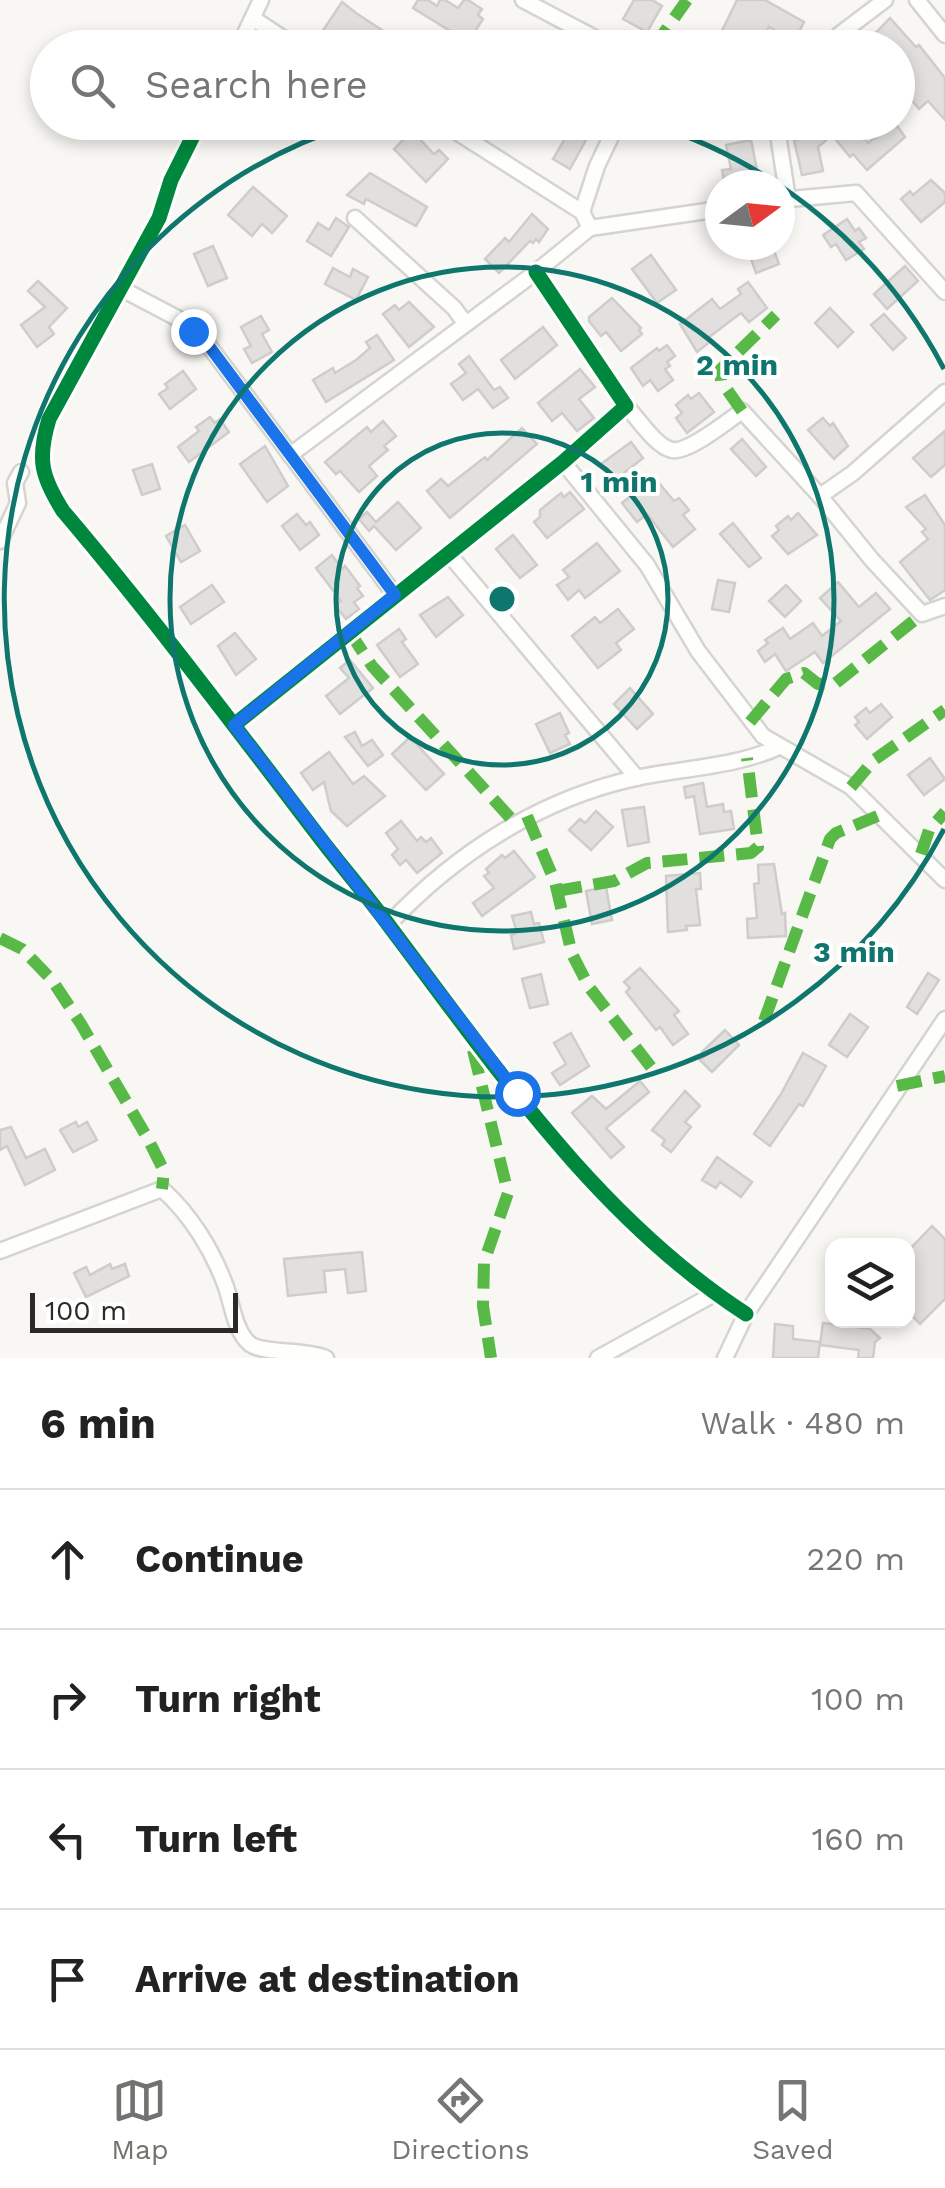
<!DOCTYPE html>
<html lang="en">
<head>
<meta charset="utf-8">
<style>
  :root { --surface:#fff; --page:#f2f2f2; --text:#222; --muted:#767676; --line:#e0e0e0; --accent:#73726f }
  body { margin:0; font-family:"Work Sans",sans-serif; background:var(--page); color:var(--text) }
  .controls { position:absolute; right:30px; bottom:30px; display:grid; overflow:hidden; border-radius:20px; box-shadow:0 5px 15px #0003 }
  .controls button { width:90px; height:90px; display:grid; place-items:center; padding:0; border:0; border-bottom:2px solid var(--line); background:var(--surface); color:var(--text); font:50px sans-serif }
  .compass { position:absolute; left:705px; top:170px; width:90px; height:90px; border-radius:50%; background:var(--surface); box-shadow:0 5px 15px #0003; rotate:75deg }
  .scale { position:absolute; left:30px; bottom:25px; width:208px; box-sizing:border-box; padding-left:10px; border:5px solid #2b2a28; border-top:0; font-size:28px; line-height:35px; white-space:nowrap; color:#2b2a28; -webkit-text-stroke:8px #fff; paint-order:stroke }
  .stop { position:absolute; width:30px; height:30px; margin:-22px; border:8px solid #1a73e8; border-radius:50%; background:#fff }
  .stop.end { background:#1a73e8; border-color:#fff; box-shadow:0 2px 10px #0008 }
  .list { margin:0; padding:0; list-style:none }
  h2 { display:flex; justify-content:space-between; align-items:center; height:130px; margin:0; padding:0 40px; font-size:42px }
  h2 small { font-size:32px; font-weight:400; color:var(--muted) }
  .list li { display:grid; grid-template-columns:65px 1fr auto; gap:30px; align-items:center; box-sizing:border-box; height:140px; padding:0 40px; border-top:2px solid var(--line) }
  .list b { display:block; font-size:38px; white-space:nowrap }
  .list em { font-size:32px; font-style:normal; color:var(--muted) }
  .icon { flex:none; width:55px; height:55px; fill:none; stroke:currentColor; stroke-width:2; stroke-linecap:round; stroke-linejoin:round }
  .map { position:relative; flex:none; width:945px; height:1358px; overflow:hidden }
  .search { position:absolute; background:var(--surface); box-shadow:0 5px 15px #0003; left:30px; right:30px; top:30px; height:110px; display:flex; align-items:center; gap:25px; box-sizing:border-box; padding:0 35px; border-radius:55px; color:var(--muted); font-size:38px }
  .sheet { height:690px; background:var(--surface) }
  nav { display:flex; justify-content:space-around; align-items:center; box-sizing:border-box; height:140px; border-top:2px solid var(--line); background:var(--surface); font-size:28px; color:var(--muted) }
  nav a { display:grid; justify-items:center; gap:5px }
  nav .on { color:var(--accent) }
  .map>svg:first-child { display:block }
  .building { fill:#e1e0df; stroke:#cecdcb; stroke-width:2.5 }
  .lines { fill:none; stroke-linecap:round; stroke-linejoin:round }
  .minor-casing { stroke:#d5d4d1; stroke-width:19 }
  .minor { stroke:#fefefd; stroke-width:14 }
  .quiet { stroke:#58b947; stroke-width:12; stroke-dasharray:25 12; stroke-linecap:butt }
  .cycleway-casing { stroke:#fff; stroke-width:21 }
  .cycleway { stroke:#00873e; stroke-width:15 }
  .route { stroke:#1a73e8; stroke-width:12 }
  .ring { fill:none; stroke:#0f766e; stroke-width:5 }
  .centre { fill:#0f766e; stroke:#fff; stroke-width:5 }
  .ring-label { font-size:30px; text-anchor:middle; font-weight:bold; fill:#0f766e; stroke:#fff; stroke-width:8; stroke-linejoin:round; paint-order:stroke }
</style>
</head>
<body>
<div class="map">
<svg width="945" height="1358" viewBox="0 0 945 1358">
  <rect width="100%" height="100%" fill="#f8f7f3"/>
  <g class="building">
    <polygon points="418,0 428,0 437,6 440,0 445,0 458,8 464,0 468,0 482,9 478,15 483,19 468,42 413,8"/>
    <polygon points="634,0 652,0 662,6 647,32 623,19"/>
    <polygon points="737,0 765,0 804,22 794,41 769,27 757,48 729,48 717,41"/>
    <polygon points="342,2 356,13 409,48 356,48 340,37 337,42 322,32"/>
    <polygon points="890,18 916,47 919,45 945,78 945,120 928,101 919,109 898,83 898,48 861,48"/>
    <polygon points="816,122 852,122 868,143 895,123 905,137 867,170 853,154 850,157 832,135 818,147 823,171 802,175 794,140 825,133"/>
    <polygon points="570,130 586,140 570,169 553,159"/>
    <polygon points="412,131 434,154 439,150 448,159 426,182 394,149"/>
    <polygon points="751,140 759,180 725,185 722,170 731,169 726,145"/>
    <polygon points="370,173 427,207 416,226 366,199 364,204 347,195"/>
    <polygon points="931,180 945,193 945,202 921,222 901,199 910,191 913,195"/>
    <polygon points="253,187 287,216 272,233 262,224 252,236 228,215"/>
    <polygon points="532,214 548,229 539,242 536,239 533,243 530,241 499,273 485,259 505,238 509,242"/>
    <polygon points="336,218 349,227 331,256 307,241 318,223 329,230"/>
    <polygon points="847,219 855,231 859,228 866,238 859,242 864,249 846,260 836,244 831,247 823,235"/>
    <polygon points="746,245 772,245 779,264 756,273"/>
    <polygon points="213,246 227,278 208,286 194,254"/>
    <polygon points="651,255 676,290 657,303 632,269"/>
    <polygon points="905,266 918,281 887,309 874,294"/>
    <polygon points="333,268 350,277 353,269 368,277 356,300 325,284"/>
    <polygon points="38,281 67,308 49,327 54,334 37,347 21,325 45,307 28,291"/>
    <polygon points="748,282 767,308 749,322 741,313 708,338 711,341 697,352 680,324 712,299 720,309 741,294 738,289"/>
    <polygon points="612,298 641,328 639,330 642,334 621,351 606,332 601,336 589,321 589,317"/>
    <polygon points="409,302 434,327 409,347 383,314 395,305 399,310"/>
    <polygon points="830,308 853,332 838,347 815,323"/>
    <polygon points="884,314 906,338 893,350 871,325"/>
    <polygon points="261,316 269,330 262,334 272,352 252,363 244,349 251,346 241,327"/>
    <polygon points="543,327 557,345 515,379 501,360"/>
    <polygon points="377,335 394,360 326,402 313,380 333,368 335,373 356,360 370,348 366,342"/>
    <polygon points="667,345 675,356 667,362 670,366 665,369 673,380 658,391 650,380 643,386 631,368 657,348 659,351"/>
    <polygon points="469,356 494,390 500,387 508,398 493,408 478,389 463,400 451,384 466,373 459,364"/>
    <polygon points="580,369 595,387 579,399 594,418 577,431 562,413 552,421 538,403"/>
    <polygon points="183,371 196,389 170,409 159,394 168,388 165,384"/>
    <polygon points="699,393 714,412 687,433 676,418 682,413 676,405 688,395 691,399"/>
    <polygon points="210,417 215,423 220,419 229,432 189,462 178,447 199,431 196,427"/>
    <polygon points="823,418 830,426 833,423 848,446 834,459 808,430"/>
    <polygon points="383,421 396,436 384,446 388,450 369,466 377,476 359,492 340,471 336,474 325,462 367,427 371,432"/>
    <polygon points="522,428 537,444 450,518 427,491 441,479 448,486 485,457 487,460"/>
    <polygon points="945,431 945,465 931,477 913,458"/>
    <polygon points="742,439 766,467 756,476 731,449"/>
    <polygon points="631,442 643,458 614,481 601,464"/>
    <polygon points="265,446 288,486 267,502 240,464"/>
    <polygon points="152,464 160,489 142,495 133,470"/>
    <polygon points="654,477 674,501 679,498 689,510 683,515 695,529 673,547 647,514 637,522 622,503"/>
    <polygon points="570,492 584,509 547,538 534,522 540,517 540,510 561,493 564,497"/>
    <polygon points="925,495 945,525 945,590 930,600 900,562 928,539 922,532 926,529 906,507"/>
    <polygon points="398,502 421,528 396,550 374,526 369,531 359,519 367,512 376,522"/>
    <polygon points="798,513 817,535 788,554 772,536 779,530 776,526 788,516 791,520"/>
    <polygon points="297,514 306,525 310,522 319,535 300,550 282,526"/>
    <polygon points="733,523 761,558 749,567 720,534"/>
    <polygon points="185,525 200,551 181,562 166,536"/>
    <polygon points="513,535 537,565 520,578 496,549"/>
    <polygon points="597,543 620,571 585,598 579,590 568,600 557,585 569,577 563,570"/>
    <polygon points="332,555 342,569 345,566 360,586 357,588 363,596 354,602 359,609 346,619 335,605 341,601 316,568"/>
    <polygon points="718,580 735,583 729,612 712,609"/>
    <polygon points="838,582 859,607 876,593 890,609 823,663 815,652 786,671 775,654 765,662 758,651 768,643 765,640 783,628 790,639 813,623 822,636 841,621 820,598"/>
    <polygon points="212,585 224,602 191,624 180,607"/>
    <polygon points="786,585 801,601 785,617 769,601"/>
    <polygon points="448,597 463,615 436,637 420,615"/>
    <polygon points="618,609 634,629 616,643 621,650 598,668 572,636 595,617 600,623"/>
    <polygon points="399,629 406,639 402,642 418,664 400,677 377,645"/>
    <polygon points="235,633 256,659 236,675 218,646"/>
    <polygon points="350,660 373,688 340,714 326,696 349,678 340,668"/>
    <polygon points="630,688 653,714 637,729 614,704"/>
    <polygon points="881,704 892,717 867,739 855,725 859,722 855,717 866,708 870,713"/>
    <polygon points="560,713 569,733 565,735 570,744 550,753 536,724"/>
    <polygon points="355,732 362,746 372,740 383,755 368,766 345,737"/>
    <polygon points="410,737 444,774 426,790 392,754"/>
    <polygon points="329,752 353,784 364,776 385,796 347,826 331,811 324,782 313,790 301,773"/>
    <polygon points="930,758 945,779 924,795 908,775"/>
    <polygon points="703,783 707,807 723,804 724,812 731,811 734,829 700,834 694,796 686,798 684,787"/>
    <polygon points="644,807 649,842 628,846 622,810"/>
    <polygon points="596,811 613,827 591,850 569,830 580,819 585,823"/>
    <polygon points="401,821 417,841 421,837 426,842 431,838 442,853 417,873 406,860 400,865 392,855 398,849 386,833"/>
    <polygon points="514,851 535,877 482,916 473,903 494,888 484,876 489,873 486,869 502,855 505,858"/>
    <polygon points="774,864 782,914 785,913 786,936 748,938 747,919 757,918 754,884 759,883 758,865"/>
    <polygon points="700,873 701,889 696,889 700,925 686,926 687,930 668,932 666,876"/>
    <polygon points="606,887 612,920 592,924 586,891"/>
    <polygon points="531,912 534,924 539,923 544,942 514,949 511,935 517,933 512,916"/>
    <polygon points="640,968 679,1011 674,1015 688,1034 673,1045 660,1027 656,1030 626,992 630,988 624,982"/>
    <polygon points="928,973 939,980 917,1014 907,1007"/>
    <polygon points="541,974 548,1004 530,1008 522,979"/>
    <polygon points="850,1014 868,1027 847,1057 829,1045"/>
    <polygon points="725,1030 739,1045 712,1072 700,1060 705,1056 702,1052"/>
    <polygon points="571,1033 589,1066 560,1085 552,1073 566,1064 554,1043"/>
    <polygon points="803,1053 826,1066 803,1106 799,1104 770,1146 754,1134 781,1094"/>
    <polygon points="640,1081 649,1092 606,1128 624,1147 611,1158 572,1113 592,1096 606,1109"/>
    <polygon points="685,1091 700,1106 685,1122 691,1127 671,1152 662,1145 665,1140 652,1130"/>
    <polygon points="76,1122 78,1127 87,1122 97,1140 73,1152 60,1130"/>
    <polygon points="11,1127 26,1158 45,1149 55,1170 25,1185 7,1146 0,1150 0,1130"/>
    <polygon points="717,1157 752,1182 741,1197 720,1182 716,1188 702,1180"/>
    <polygon points="932,1226 945,1239 945,1299 920,1324 908,1311 908,1251"/>
    <polygon points="362,1252 366,1291 348,1293 345,1269 324,1271 326,1292 288,1296 284,1259"/>
    <polygon points="110,1264 112,1269 125,1264 129,1276 86,1297 74,1273 86,1267 90,1275"/>
    <polygon points="823,1323 870,1329 880,1338 875,1342 873,1358 858,1358 859,1350 820,1345"/>
    <polygon points="775,1324 793,1326 793,1339 820,1342 818,1358 773,1358"/>
  </g>
  <g class="lines">
    <defs>
      <g id="minor">
        <polyline points="523,0 614,48"/>
        <polyline points="917,0 945,35"/>
        <polyline points="254,19 298,48"/>
        <polyline points="238,48 261,0"/>
        <polyline points="828,48 840,34 885,0"/>
        <path d="M200,122L171,180L159,218L49,419C37,459 41,476 63,511C153,617 236,728 320,838C343,868 368,897 390,927C495,1066 598,1218 746,1314"/>
        <polyline points="441,122 582,212 590,228 720,209"/>
        <polyline points="776,122 788,199"/>
        <polyline points="780,200 856,193 945,292"/>
        <polyline points="582,212 597,166 618,122"/>
        <polyline points="355,218 454,308 465,323"/>
        <polyline points="120,288 177,318 209,346 395,595"/>
        <path d="M626,406C638,418 655,446 672,450C688,453 728,421 742,411L820,496L853,473L945,392"/>
        <polyline points="290,455 536,272 590,228"/>
        <polyline points="563,462 647,565 698,651 763,736 851,787 945,880"/>
        <polyline points="820,496 872,560 922,614 945,606"/>
        <polyline points="0,541 18,503 15,483 21,472"/>
        <polyline points="448,553 637,778"/>
        <polyline points="234,725 563,462 626,406 536,272"/>
        <path d="M389,924C456,853 540,799 636,778C683,768 735,767 779,747"/>
        <path d="M0,1251L162,1189C191,1215 213,1251 226,1287C232,1304 235,1332 250,1344C263,1354 303,1349 326,1358"/>
        <polyline points="598,1358 714,1294"/>
        <polyline points="725,1358 746,1314 945,1019"/>
      </g>
    </defs>
    <use href="#minor" class="minor-casing"/>
    <use href="#minor" class="minor"/>
    <g class="quiet">
      <polyline points="653,48 687,0"/>
      <polyline points="742,411 721,381 720,370 776,315"/>
      <polyline points="349,631 372,666 515,823"/>
      <polyline points="750,722 786,679 804,673 818,684 836,683 922,614"/>
      <polyline points="851,787 874,760 945,710"/>
      <polyline points="527,816 555,882 572,954 589,987 654,1071"/>
      <polyline points="921,854 929,830 945,812"/>
      <polyline points="557,891 614,881 647,863 751,853 758,847 747,758"/>
      <polyline points="0,938 22,949 52,980 81,1024 148,1139 164,1171 162,1189"/>
      <polyline points="764,1021 830,839 836,833 880,815"/>
      <polyline points="473,1050 508,1193 484,1262 483,1306 491,1358"/>
      <polyline points="897,1086 945,1076"/>
    </g>
    <defs>
      <g id="cycleway">
        <path d="M200,122L171,180L159,218L49,419C37,459 41,476 63,511C153,617 236,728 320,838C343,868 368,897 390,927C495,1066 598,1218 746,1314"/>
        <polyline points="234,725 563,462 626,406 536,272"/>
      </g>
    </defs>
    <use href="#cycleway" class="cycleway-casing"/>
    <use href="#cycleway" class="cycleway"/>
  </g>
  <g class="lines">
    <polyline class="route" points="193,331 209,346 395,595 234,725 517,1093"/>
  </g>
  <g class="ring">
    <circle cx="502" cy="599" r="166"/>
    <circle cx="502" cy="599" r="332"/>
    <path d="M944 829A498 498 0 1 1 356 123M648 123A498 498 0 0 1 944 369"/>
  </g>
  <circle cx="502" cy="599" r="15" class="centre"/>
  <g class="ring-label">
    <text x="737" y="375">2 min</text>
    <text x="619" y="492">1 min</text>
    <text x="854" y="962">3 min</text>
  </g>
</svg>
<div class="controls">
<button><svg class="icon" aria-label="layers" viewBox="0 0 24 24"><path d="M12 4l9 5-9 5-9-5zM3 14l9 5 9-5"/></svg></button>
</div>
<svg class="compass" viewBox="-18 -18 36 36"><path d="M0-13l5 13h-10z" fill="#e53935"/><path d="M0 13l5-13h-10z" fill="#767676"/></svg>
<div class="scale">100 m</div>
<div class="stop" style="left:517px;top:1093px"></div>
<div class="stop end" style="left:193px;top:331px"></div>
<div class="search"><svg class="icon" aria-label="search" viewBox="0 0 24 24"><circle cx="10" cy="10" r="6"/><path d="M15 15l6 6"/></svg>Search here</div>
</div>
<section class="sheet">
<h2>6 min<small>Walk · 480 m</small></h2>
<ul class="list">
<li><svg class="icon" aria-label="ahead" viewBox="0 0 24 24"><path d="M12 20V5M6 11l6-6 6 6"/></svg><div><b>Continue</b></div><em>220 m</em></li>
<li><svg class="icon" aria-label="right" viewBox="0 0 24 24"><path d="M7 20v-9h11M14 6l5 5-5 5"/></svg><div><b>Turn right</b></div><em>100 m</em></li>
<li><svg class="icon" aria-label="left" viewBox="0 0 24 24"><path d="M17 20v-9H6M10 6l-5 5 5 5"/></svg><div><b>Turn left</b></div><em>160 m</em></li>
<li><svg class="icon" aria-label="arrive" viewBox="0 0 24 24"><path d="M6 21V4h12l-3 4 3 4H6"/></svg><div><b>Arrive at destination</b></div></li>
</ul>
</section>
<nav>
<a class="on"><svg class="icon" aria-label="map" viewBox="0 0 24 24"><path d="M3 6l6-2 6 2 6-2v14l-6 2-6-2-6 2zM9 4v14M15 6v14"/></svg>Map</a>
<a><svg class="icon" aria-label="directions" viewBox="0 0 24 24"><path d="M12 3l9 9-9 9-9-9zM9 14v-3h6M13 9l2 2-2 2"/></svg>Directions</a>
<a><svg class="icon" aria-label="saved" viewBox="0 0 24 24"><path d="M7 4h10v16l-5-4-5 4z"/></svg>Saved</a>
</nav>
</body>
</html>
